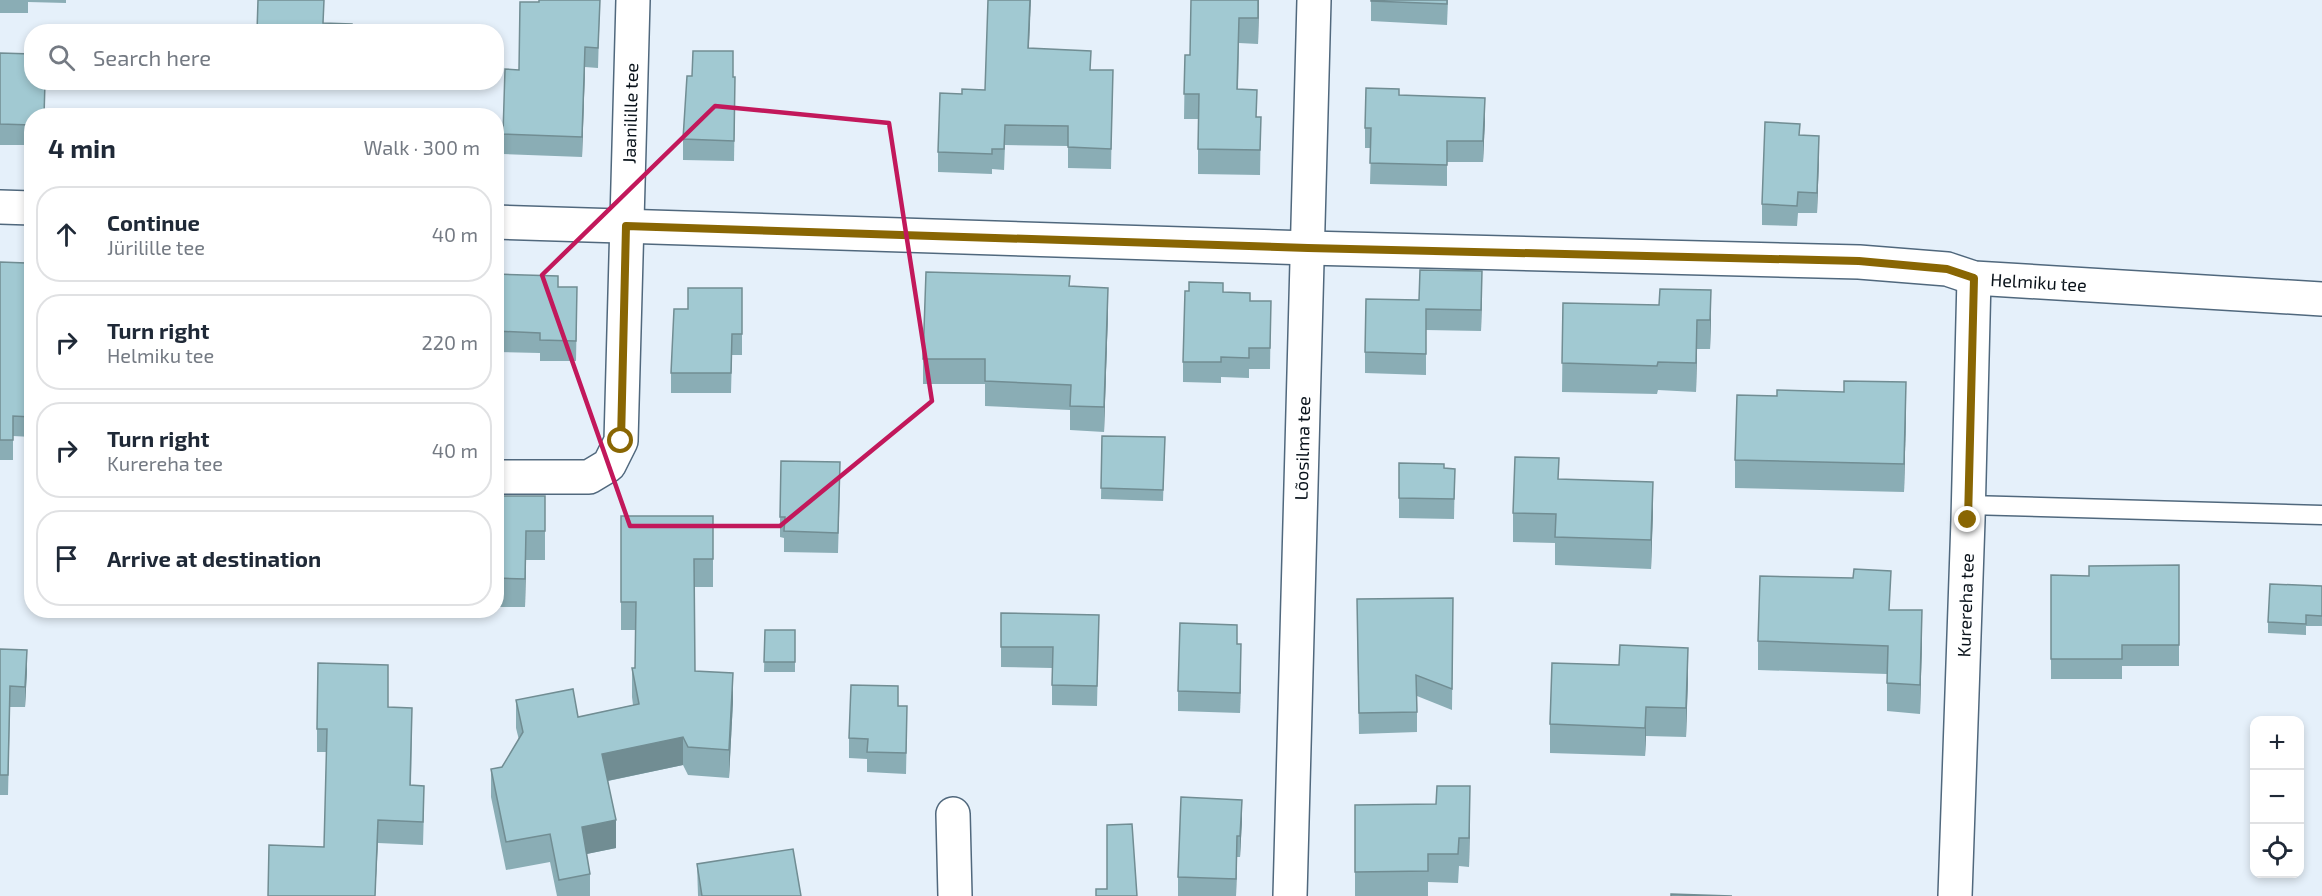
<!DOCTYPE html>
<html lang="en">
<head>
<meta charset="utf-8">
<style>
  :root { --surface:#fff; --page:#f2f2f3; --text:#1f2937; --muted:#747a83; --line:#e0e1e3 }
  body { margin:0; font-family:"Exo 2",sans-serif; background:var(--page); color:var(--text) }
  .controls { position:absolute; right:18px; bottom:18px; display:grid; overflow:hidden; border-radius:12px; box-shadow:0 3px 9px #0003 }
  .controls button { width:54px; height:54px; display:grid; place-items:center; padding:0; border:0; border-bottom:2px solid var(--line); background:var(--surface); color:var(--text); font:30px sans-serif }
  .stop { position:absolute; width:18px; height:18px; margin:-14px; border:4px solid #896603; border-radius:50%; background:#fff }
  .stop.end { background:#896603; border-color:#fff; box-shadow:0 2px 6px #0008 }
  .list { margin:0; padding:0; list-style:none }
  h2 { display:flex; justify-content:space-between; align-items:center; height:78px; margin:0; padding:0 24px; font-size:26px }
  h2 small { font-size:20px; font-weight:400; color:var(--muted) }
  .list li { display:grid; grid-template-columns:39px 1fr auto; gap:18px; align-items:center; box-sizing:border-box; height:96px; margin:0 12px 12px; padding:0 12px; border:2px solid var(--line); border-radius:24px }
  .list b { display:block; font-size:22px; white-space:nowrap }
  .list p { margin:0; font-size:20px; white-space:nowrap; color:var(--muted) }
  .list em { font-size:20px; font-style:normal; color:var(--muted) }
  .icon { flex:none; width:33px; height:33px; fill:none; stroke:currentColor; stroke-width:2; stroke-linecap:round; stroke-linejoin:round }
  .map { position:relative; flex:none; width:2322px; height:896px; overflow:hidden }
  .search { position:absolute; background:var(--surface); box-shadow:0 3px 9px #0003; left:24px; top:24px; width:480px; height:66px; display:flex; align-items:center; gap:15px; box-sizing:border-box; padding:0 21px; border-radius:24px; color:var(--muted); font-size:22px }
  .panel { position:absolute; background:var(--surface); box-shadow:0 3px 9px #0003; left:24px; top:108px; width:480px; height:510px; border-radius:24px }
  .map>svg:first-child { display:block }
  .lines { fill:none; stroke-linecap:round; stroke-linejoin:round }
  .service-casing { stroke:#50687d; stroke-width:21 }
  .minor-casing { stroke:#50687d; stroke-width:36 }
  .service { stroke:#fff; stroke-width:18 }
  .minor { stroke:#fff; stroke-width:33 }
  .wall { fill:#8aadb5 }
  .shaded-wall { fill:#718d93 }
  .building { fill:#a1c9d2; stroke:#718d93; stroke-width:1.5 }
  .route { stroke:#896603; stroke-width:8 }
  .marked { fill:none; stroke:#c2185b; stroke-width:4.5; stroke-linejoin:round }
  .labels { text-anchor:middle; dominant-baseline:central; stroke-width:5; stroke-linejoin:round; paint-order:stroke }
  .street-label { font-size:18px; fill:#09121a; stroke:#fff }
</style>
</head>
<body>
<div class="map">
<svg width="2322" height="896" viewBox="0 0 2322 896">
  <rect width="100%" height="100%" fill="#e5f0fa"/>
  <g class="lines">
    <defs>
      <polyline id="service" points="1968,505 2322,515"/>
      <g id="minor">
        <polyline points="0,207 32,208"/>
        <path id="s1" d="M496,222L1308,248L1859,262L1947,269L1974,278L2322,299"/>
        <path id="s2" d="M496,477H589L609,465L621,441L633,0"/>
        <polyline points="953,814 955,896"/>
        <path id="s3" d="M1290,896L1314,0"/>
        <path id="s4" d="M1955,896L1968,520L1974,278"/>
      </g>
    </defs>
    <use href="#service" class="service-casing"/>
    <use href="#minor" class="minor-casing"/>
    <use href="#service" class="service"/>
    <use href="#minor" class="minor"/>
  </g>
  <g class="wall">
    <polygon points="0,0 66,0 66,3 28,2 28,13 0,13"/>
    <polygon points="600,0 598,68 585,67 582,157 503,154 503,134 519,70"/>
    <polygon points="1259,0 1258,44 1239,43 1238,89 1257,117 1261,117 1260,175 1198,174 1198,119 1184,119 1185,55 1190,55"/>
    <polygon points="1371,0 1448,0 1447,25 1371,21"/>
    <polygon points="1029,48 1091,70 1113,70 1111,169 1068,168 1068,146 1005,145 1004,170 992,169 992,174 938,172 938,152 962,94 985,90"/>
    <polygon points="0,53 32,116 32,145 0,145"/>
    <polygon points="733,77 735,97 734,161 683,160 683,139"/>
    <polygon points="301,82 351,82 351,84"/>
    <polygon points="1399,95 1485,119 1483,162 1447,162 1447,186 1370,184 1371,148 1365,148 1365,128"/>
    <polygon points="1800,135 1819,156 1817,213 1798,213 1797,226 1762,225 1762,204"/>
    <polygon points="0,262 26,269 32,269 32,437 13,436 13,460 0,460"/>
    <polygon points="496,274 558,287 577,308 576,361 540,361 540,353 496,352"/>
    <polygon points="1070,286 1108,312 1104,432 1070,430 1070,410 985,406 985,384 923,384 923,359"/>
    <polygon points="742,288 742,355 732,355 731,393 671,393 671,373 688,309"/>
    <polygon points="1482,291 1481,331 1426,330 1426,375 1365,373 1365,352 1419,300"/>
    <polygon points="1223,292 1250,301 1271,301 1270,369 1249,369 1249,378 1221,377 1221,383 1183,382 1183,362"/>
    <polygon points="1563,303 1711,319 1710,349 1697,349 1696,392 1658,390 1657,394 1562,392"/>
    <polygon points="1906,411 1904,492 1735,488 1735,460"/>
    <polygon points="1102,436 1165,437 1163,501 1101,499"/>
    <polygon points="1399,463 1455,469 1454,519 1399,518"/>
    <polygon points="1559,479 1653,510 1651,569 1555,565 1555,543 1513,542 1513,513"/>
    <polygon points="840,483 838,553 784,552 784,538 780,537 780,517"/>
    <polygon points="496,496 545,525 545,560 526,560 525,607 496,607"/>
    <polygon points="621,516 713,516 713,587 694,587 695,671 733,701 729,778 688,775 683,765 608,781 616,848 586,854 590,874 590,896 557,896 550,862 506,870 491,797 491,769 502,767 519,740 516,728 516,700 578,717 633,705 632,697 632,668 635,668 636,630 621,630"/>
    <polygon points="2179,565 2179,666 2122,666 2122,679 2051,679 2051,575 2089,576"/>
    <polygon points="2322,586 2322,626 2306,626 2306,635 2268,633 2268,622"/>
    <polygon points="1453,598 1452,710 1417,696 1417,732 1359,734 1357,620"/>
    <polygon points="242,610 286,610 286,612"/>
    <polygon points="1890,610 1922,639 1920,714 1887,711 1887,674 1758,670 1758,641"/>
    <polygon points="1001,613 1099,615 1097,706 1052,705 1052,668 1001,667"/>
    <polygon points="0,630 0,649 27,670 25,707 10,707 8,795 0,795"/>
    <polygon points="765,630 795,630 795,672 764,672"/>
    <polygon points="1237,644 1241,664 1240,713 1178,711 1178,691"/>
    <polygon points="1688,677 1686,737 1646,736 1645,756 1550,753 1550,724"/>
    <polygon points="898,706 907,726 906,774 867,772 867,759 849,758 849,738"/>
    <polygon points="388,707 412,731 411,785 424,809 423,845 378,843 327,752 317,752 317,729"/>
    <polygon points="1355,805 1470,815 1469,867 1459,866 1458,883 1428,882 1428,896 1355,896"/>
    <polygon points="1242,820 1240,857 1237,857 1236,896 1178,896 1178,877"/>
    <polygon points="697,864 801,896 698,896"/>
  </g>
  <g class="shaded-wall">
    <polygon points="1030,0 1031,0 1028,69 1028,48"/>
    <polygon points="1258,0 1259,0 1258,44"/>
    <polygon points="585,47 585,67 582,157 582,137"/>
    <polygon points="1485,98 1485,119 1483,162 1483,141"/>
    <polygon points="1819,136 1819,156 1817,213 1817,193"/>
    <polygon points="1482,271 1482,291 1481,331 1481,310"/>
    <polygon points="1108,288 1108,312 1104,432 1104,407"/>
    <polygon points="1711,290 1711,319 1710,349 1710,320"/>
    <polygon points="1697,320 1697,349 1696,392 1696,363"/>
    <polygon points="1906,382 1906,411 1904,492 1904,464"/>
    <polygon points="1653,482 1653,510 1651,569 1651,540"/>
    <polygon points="526,531 526,560 525,607 525,579"/>
    <polygon points="1922,610 1922,639 1920,714 1920,685"/>
    <polygon points="1241,644 1241,664 1240,713 1240,693"/>
    <polygon points="1688,648 1688,677 1686,737 1686,708"/>
    <polygon points="27,650 27,670 25,707 25,687"/>
    <polygon points="733,673 733,701 729,778 729,750"/>
    <polygon points="1646,707 1646,736 1645,756 1645,728"/>
    <polygon points="683,737 683,765 602,782 602,754"/>
    <polygon points="1470,786 1470,815 1469,867 1469,838"/>
    <polygon points="1242,800 1242,820 1240,857 1240,836"/>
    <polygon points="378,820 378,843 375,896"/>
    <polygon points="616,820 616,848 582,855 582,827"/>
    <polygon points="1237,836 1237,857 1236,896 1236,879"/>
  </g>
  <g class="building">
    <polygon points="258,0 324,0 323,23 352,24 352,32 257,32"/>
    <polygon points="539,0 600,0 598,48 585,47 582,137 503,134 505,69 519,70 520,2 539,2"/>
    <polygon points="988,0 1030,0 1028,48 1091,51 1090,70 1113,70 1111,149 1068,147 1068,126 1005,125 1004,149 992,149 992,154 938,152 940,93 962,94 962,89 985,90"/>
    <polygon points="1191,0 1258,0 1258,18 1239,18 1237,89 1257,90 1256,117 1261,117 1260,150 1198,149 1199,94 1184,94 1185,55 1190,55"/>
    <polygon points="1371,0 1447,0 1447,4 1371,1"/>
    <polygon points="693,51 733,51 733,77 735,77 734,141 683,139 687,76 692,76"/>
    <polygon points="0,53 32,54 32,82 45,82 44,116 32,116 32,125 0,124"/>
    <polygon points="1366,88 1399,89 1399,95 1485,98 1483,141 1447,141 1447,165 1370,163 1371,128 1365,128"/>
    <polygon points="1765,122 1800,124 1799,135 1819,136 1817,193 1798,192 1797,206 1762,204"/>
    <polygon points="0,262 26,263 26,269 32,269 32,417 13,416 13,440 0,440"/>
    <polygon points="1420,270 1482,271 1481,310 1426,309 1426,354 1365,352 1366,299 1419,300"/>
    <polygon points="926,272 1070,276 1069,286 1108,288 1104,407 1070,406 1071,385 985,381 985,359 923,359"/>
    <polygon points="496,274 558,276 558,287 577,287 576,341 540,340 540,333 496,331"/>
    <polygon points="1189,282 1223,283 1223,292 1250,293 1250,301 1271,301 1270,348 1249,348 1249,358 1221,357 1221,362 1183,362 1185,291 1189,291"/>
    <polygon points="688,288 742,288 742,334 732,334 731,373 671,373 674,309 688,309"/>
    <polygon points="1660,289 1711,290 1710,320 1697,320 1696,363 1658,362 1657,366 1562,363 1563,303 1659,305"/>
    <polygon points="1844,381 1906,382 1904,464 1735,460 1737,395 1777,396 1777,390 1844,392"/>
    <polygon points="1102,436 1165,437 1163,490 1101,488"/>
    <polygon points="1515,457 1559,458 1558,479 1653,482 1651,540 1555,537 1556,514 1513,513"/>
    <polygon points="781,461 840,462 838,533 784,531 785,517 780,517"/>
    <polygon points="1399,463 1444,464 1444,468 1455,469 1454,499 1399,498"/>
    <polygon points="496,496 545,496 545,531 526,531 525,579 496,578"/>
    <polygon points="621,516 713,516 713,559 694,559 695,671 733,673 729,750 688,747 683,737 602,754 616,820 582,827 590,874 559,880 550,834 506,842 491,769 502,767 523,732 516,700 573,689 578,717 639,704 632,668 635,668 636,602 621,602"/>
    <polygon points="2179,565 2179,645 2122,645 2122,659 2051,659 2051,575 2089,576 2089,566"/>
    <polygon points="1854,569 1891,571 1889,610 1922,610 1920,685 1887,683 1888,646 1758,641 1760,576 1853,578"/>
    <polygon points="2270,584 2322,586 2322,616 2306,615 2306,624 2268,622"/>
    <polygon points="1453,598 1452,689 1416,675 1417,712 1359,713 1357,599"/>
    <polygon points="1001,613 1099,615 1097,686 1052,685 1053,647 1001,647"/>
    <polygon points="1180,623 1237,625 1237,644 1241,644 1240,693 1178,691"/>
    <polygon points="765,630 795,630 795,662 764,662"/>
    <polygon points="1620,645 1688,648 1686,708 1646,707 1645,728 1550,724 1552,663 1619,665"/>
    <polygon points="0,649 27,650 25,687 10,686 8,775 0,775"/>
    <polygon points="318,663 388,665 388,707 412,708 410,785 424,786 423,822 378,820 375,896 268,896 269,845 324,847 327,729 317,729"/>
    <polygon points="851,685 898,686 898,706 907,706 906,753 867,752 868,739 849,738"/>
    <polygon points="1437,786 1470,786 1469,838 1459,838 1458,854 1428,854 1428,871 1355,872 1355,805 1436,804"/>
    <polygon points="1181,797 1242,800 1240,836 1237,836 1236,879 1178,877"/>
    <polygon points="1132,824 1137,896 1096,896 1096,889 1107,889 1107,825"/>
    <polygon points="793,849 801,896 702,896 697,864"/>
    <polygon points="1671,894 1732,896 1671,896"/>
  </g>
  <g class="lines">
    <polyline class="route" points="621,441 626,226 1308,248 1859,261 1947,269 1974,278 1968,520"/>
  </g>
  <path class="marked" d="M715,106L889,123L932,401L780,526H630L542,275Z"/>
  <g class="labels">
    <g class="street-label">
      <text stroke="none"><textPath href="#s2" startOffset="471">Jaanilille tee</textPath></text>
      <text stroke="none"><textPath href="#s1" startOffset="1545">Helmiku tee</textPath></text>
      <text stroke="none"><textPath href="#s3" startOffset="448">Lõosilma tee</textPath></text>
      <text stroke="none"><textPath href="#s4" startOffset="291">Kurereha tee</textPath></text>
    </g>
  </g>
</svg>
<div class="controls">
<button>+</button>
<button>−</button>
<button><svg class="icon" aria-label="locate" viewBox="0 0 24 24"><circle cx="12" cy="12" r="6"/><path d="M12 2v4M12 18v4M2 12h4M18 12h4"/></svg></button>
</div>
<div class="stop" style="left:621px;top:441px"></div>
<div class="stop end" style="left:1968px;top:520px"></div>
<div class="search"><svg class="icon" aria-label="search" viewBox="0 0 24 24"><circle cx="10" cy="10" r="6"/><path d="M15 15l6 6"/></svg>Search here</div>
<section class="panel">
<h2>4 min<small>Walk · 300 m</small></h2>
<ul class="list">
<li><svg class="icon" aria-label="ahead" viewBox="0 0 24 24"><path d="M12 20V5M6 11l6-6 6 6"/></svg><div><b>Continue</b><p>Jürilille tee</p></div><em>40 m</em></li>
<li><svg class="icon" aria-label="right" viewBox="0 0 24 24"><path d="M7 20v-9h11M14 6l5 5-5 5"/></svg><div><b>Turn right</b><p>Helmiku tee</p></div><em>220 m</em></li>
<li><svg class="icon" aria-label="right" viewBox="0 0 24 24"><path d="M7 20v-9h11M14 6l5 5-5 5"/></svg><div><b>Turn right</b><p>Kurereha tee</p></div><em>40 m</em></li>
<li><svg class="icon" aria-label="arrive" viewBox="0 0 24 24"><path d="M6 21V4h12l-3 4 3 4H6"/></svg><div><b>Arrive at destination</b></div></li>
</ul>
</section>
</div>
</body>
</html>
